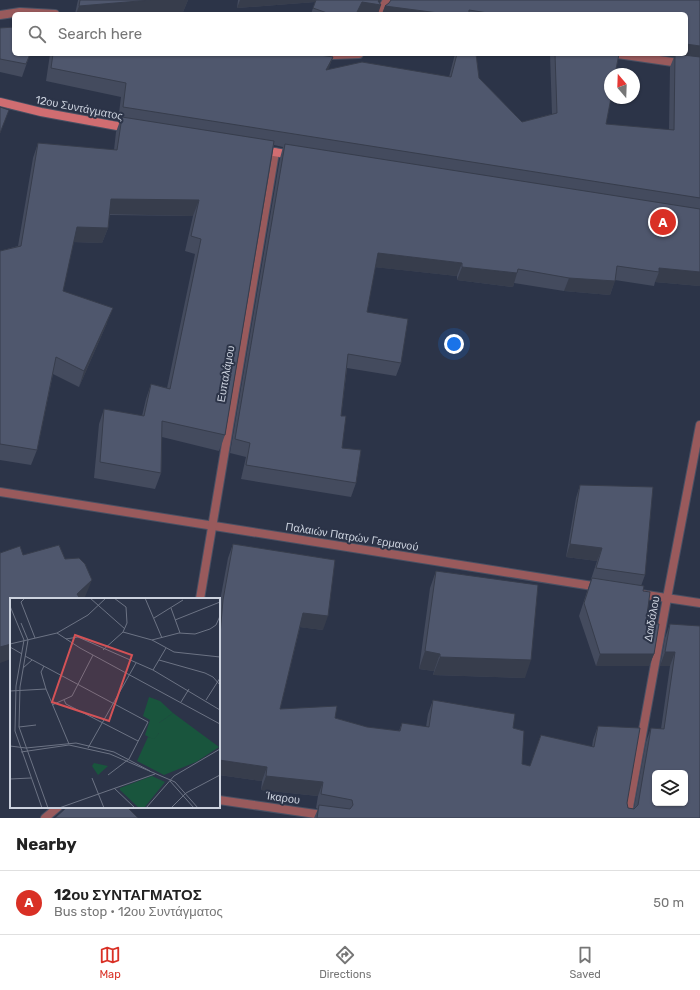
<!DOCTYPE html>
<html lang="en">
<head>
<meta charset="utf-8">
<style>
  :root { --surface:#fff; --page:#f2f2f2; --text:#222; --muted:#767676; --line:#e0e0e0; --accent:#d93025 }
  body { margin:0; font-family:Rubik,sans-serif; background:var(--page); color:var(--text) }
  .controls { position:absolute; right:12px; bottom:12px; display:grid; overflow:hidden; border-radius:6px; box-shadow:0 1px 3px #0004 }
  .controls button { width:36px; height:36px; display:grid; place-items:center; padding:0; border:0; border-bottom:1px solid var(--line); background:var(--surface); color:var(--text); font:20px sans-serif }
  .compass { position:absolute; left:604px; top:68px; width:36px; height:36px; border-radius:50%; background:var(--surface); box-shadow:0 1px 3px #0004; rotate:341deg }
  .you { position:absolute; left:454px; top:344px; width:14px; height:14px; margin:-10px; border:3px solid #fff; border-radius:50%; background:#1a73e8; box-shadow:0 0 0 6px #1a73e833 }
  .badge { display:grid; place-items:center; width:26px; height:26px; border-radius:50%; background:var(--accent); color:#fff; font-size:13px; font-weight:700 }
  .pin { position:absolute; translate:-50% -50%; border:2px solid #fff; box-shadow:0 1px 4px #0006 }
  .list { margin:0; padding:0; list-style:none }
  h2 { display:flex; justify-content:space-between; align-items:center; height:52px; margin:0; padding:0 16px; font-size:17px }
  h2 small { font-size:13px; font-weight:400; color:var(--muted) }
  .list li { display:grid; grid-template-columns:26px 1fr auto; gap:12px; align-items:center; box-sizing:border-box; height:64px; padding:0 16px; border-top:1px solid var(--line) }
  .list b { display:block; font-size:15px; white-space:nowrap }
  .list p { margin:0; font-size:13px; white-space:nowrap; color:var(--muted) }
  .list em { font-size:13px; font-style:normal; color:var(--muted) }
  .icon { flex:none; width:22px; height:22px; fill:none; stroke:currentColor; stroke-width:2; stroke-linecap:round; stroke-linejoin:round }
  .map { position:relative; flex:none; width:700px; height:818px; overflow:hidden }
  .search { position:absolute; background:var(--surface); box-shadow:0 1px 3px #0004; left:12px; right:12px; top:12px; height:44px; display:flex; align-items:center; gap:10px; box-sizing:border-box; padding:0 14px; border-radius:6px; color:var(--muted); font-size:15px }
  .sheet { height:116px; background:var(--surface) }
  nav { display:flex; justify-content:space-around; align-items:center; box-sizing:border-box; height:56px; border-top:1px solid var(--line); background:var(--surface); font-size:11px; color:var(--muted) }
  nav a { display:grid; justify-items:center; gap:2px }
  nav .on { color:var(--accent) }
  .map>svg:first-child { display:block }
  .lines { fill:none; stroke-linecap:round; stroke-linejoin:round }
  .minor-casing { stroke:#495063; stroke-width:10 }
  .secondary-casing { stroke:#495063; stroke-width:10 }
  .minor { stroke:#995a5c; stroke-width:8 }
  .secondary { stroke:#d06d71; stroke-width:8 }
  .wall { fill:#444b5e }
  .shaded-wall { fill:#373d4c }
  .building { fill:#4f576d; stroke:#373d4c; fill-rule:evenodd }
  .labels { text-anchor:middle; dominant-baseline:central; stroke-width:4; stroke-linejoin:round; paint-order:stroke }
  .street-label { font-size:11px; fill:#ccd2de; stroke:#2c3448 }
  .inset-road { fill:none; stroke:#6c7384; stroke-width:1 }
  .view { fill:#d45256; fill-opacity:0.15; stroke:#d45256; stroke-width:2 }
  .inset-edge { fill:none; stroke:#ccd2de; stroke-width:2 }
</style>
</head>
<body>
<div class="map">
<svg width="700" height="818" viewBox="0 0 700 818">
  <rect width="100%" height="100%" fill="#2c3448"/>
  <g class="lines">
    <defs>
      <g id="minor">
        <polyline points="379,14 387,0"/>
        <polyline points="0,15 20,12 55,14"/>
        <polyline points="321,54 332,55 359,54"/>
        <polyline points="618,54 700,66"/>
        <polyline points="0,492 599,587"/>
        <polyline points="640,594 700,603"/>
        <polyline points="200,599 275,152"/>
        <polyline points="219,800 343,818"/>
        <polyline points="45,818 58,807"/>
        <polyline points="627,818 667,598 700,425"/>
      </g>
      <g id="secondary">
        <polyline points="0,102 41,112 128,128"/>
        <polyline points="262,150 292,155"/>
      </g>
    </defs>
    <use href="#minor" class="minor-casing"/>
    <use href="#secondary" class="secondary-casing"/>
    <use href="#minor" class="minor"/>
    <use href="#secondary" class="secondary"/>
  </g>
  <g class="wall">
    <polygon points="78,0 188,0 183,12 163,14 75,14"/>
    <polygon points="238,0 381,0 379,2 378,14 311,14 315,2 237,8"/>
    <polygon points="700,0 700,286 655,282 654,286 615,280 610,295 564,291 514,283 513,287 457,280 457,276 375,267 367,312 401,363 396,376 347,368 341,416 342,448 356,483 351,497 241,479 246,457 230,453 280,158 283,147 274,145 225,435 219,451 162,437 161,473 155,489 94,478 99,424 104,409 142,416 146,399 151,384 167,388 195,254 185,251 193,216 109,215 108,228 102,243 73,242 63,291 107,323 79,387 53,374 37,450 31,465 0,460 0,251 18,246 33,158 38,143 114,150 116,132 120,121 118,121 121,97 46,81 50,54 313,54 333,57 328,69 449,77 455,54 476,54 479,78 522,122 552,114 550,54 619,54 606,124 669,130 670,67 674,57 670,56 670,54 686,54 686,14 382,14 385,6"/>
    <polygon points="0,28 30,54 22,77 0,72"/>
    <polygon points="580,485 645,575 641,586 643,591 646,623 654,654 649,666 596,666 579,616 597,561 566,557 576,498"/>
    <polygon points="233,544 323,630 300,627 280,709 335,718 367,727 399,731 402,723 426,727 428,714 433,700 513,728 522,764 530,766 541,735 592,747 593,740 598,726 628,808 634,809 634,808 646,742 651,728 661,729 670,666 660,666 665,638 670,624 700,818 314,818 318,809 316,808 318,796 261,790 262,781 219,775 219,606 228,558"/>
    <polygon points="436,571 525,678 433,675 434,671 419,669 430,588"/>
  </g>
  <g class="shaded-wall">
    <polygon points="151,0 188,0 183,12 163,14 76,14 79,6"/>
    <polygon points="240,0 316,0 315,2 237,8"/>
    <polygon points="378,0 381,0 378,5 381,5 378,14 356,14 362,2"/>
    <polygon points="385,6 446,14 382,14"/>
    <polygon points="686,44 700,46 700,60 675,54 686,54"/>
    <polygon points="671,54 675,54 674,57 670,56"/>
    <polygon points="333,57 328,71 326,70"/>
    <polygon points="111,199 199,200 193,216 106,214"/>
    <polygon points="77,227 108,228 102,243 71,242"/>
    <polygon points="378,253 462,263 457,276 373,267"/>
    <polygon points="462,267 517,273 513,287 457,280"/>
    <polygon points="659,268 700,272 700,286 655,282 659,272"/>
    <polygon points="569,278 615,281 610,295 564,291"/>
    <polygon points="113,308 107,323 79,387 84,371"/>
    <polygon points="570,544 602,548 597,561 566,557"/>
    <polygon points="92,580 85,597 84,599 75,599 77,594"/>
    <polygon points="303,613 328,616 323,630 298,627"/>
    <polygon points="11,644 11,659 0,663 0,647"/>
    <polygon points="425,651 440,654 434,671 419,669"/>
    <polygon points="665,652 675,652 670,666 660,666"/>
    <polygon points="600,654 654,654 649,666 596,666"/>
    <polygon points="440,657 531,660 525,678 433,675"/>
    <polygon points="219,760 267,767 262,781 219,775"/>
    <polygon points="266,776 323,782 318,796 261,790"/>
  </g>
  <g class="building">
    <polygon points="80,0 151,0 79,6"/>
    <polygon points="316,0 379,0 378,1 381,5 362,2 356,14 330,14 313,8"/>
    <polygon points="391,0 700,0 700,46 686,44 686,14 494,14 469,10 469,14 446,14 385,6 389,3"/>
    <polygon points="14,27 14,54 30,54 26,64 0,59 0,28"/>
    <polygon points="53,54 313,54 333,57 326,70 362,62 451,77 457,54 476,54 479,78 522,122 557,113 555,54 619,54 615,74 610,74 610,98 611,98 606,124 674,130 675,54 700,57 700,198 123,107 126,83 51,68"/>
    <polygon points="0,107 9,110 0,133"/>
    <polygon points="122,117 274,141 225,435 162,421 161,473 100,462 104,409 144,416 151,384 170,389 201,239 191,236 199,200 111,199 108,228 77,227 63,291 113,308 84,371 56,357 37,450 0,444 0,251 21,246 38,143 117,150"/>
    <polygon points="285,144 700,209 700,272 659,268 659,272 617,266 615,281 569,278 518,269 517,273 462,267 462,263 378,253 367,312 408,319 401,363 348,354 341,416 346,416 342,448 361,450 356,483 246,465 250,443 235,439"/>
    <polygon points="580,485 653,487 645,575 596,568 602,548 570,544"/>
    <path d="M233,544L335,560L328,616L303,613L280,709L337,706L335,718L367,727L400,731L402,723L429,727L433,700L515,714L513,728L524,731L522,764L530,766L541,735L594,747L598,726L640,728L627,803L628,808L634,809L638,805L651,728L664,729L675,652H665L670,624L700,626V818H317L319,805L350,809L353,805L352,800L321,794L323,782L266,776L267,767L219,760V635H220L223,600ZM655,773H685V803H655Z"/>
    <polygon points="59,545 65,559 79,558 85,564 92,580 77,594 80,599 11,599 11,644 0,647 0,553 20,546 23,555"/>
    <polygon points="436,571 538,585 531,660 440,657 440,654 425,651"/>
    <polygon points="592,578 644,586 643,591 650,592 646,623 659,624 654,654 600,654 584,603"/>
    <polygon points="67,807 100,807 102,809 104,807 127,807 138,818 55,818"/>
  </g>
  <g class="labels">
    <g class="street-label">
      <text transform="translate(79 108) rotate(11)">12ου Συντάγματος</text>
      <text transform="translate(226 374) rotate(-80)">Ευπαλάμου</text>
      <text transform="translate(352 537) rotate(9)">Παλαιών Πατρών Γερμανού</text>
      <text transform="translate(652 619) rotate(-80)">Δαιδάλου</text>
      <text transform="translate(283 798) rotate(8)">Ίκαρου</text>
    </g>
  </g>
  <g transform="translate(10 598)">
    <rect width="210" height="210" fill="#2c3448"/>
    <path d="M139,99L150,103L163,115L149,125V135L144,142L135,137L140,122L133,118ZM84,165L98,168L88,177L82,168ZM142,178L155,184L134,210H129L110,192V190Z" fill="#19553d"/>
    <path d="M163,115L209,149L186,164L154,177L127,163L138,139L144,141L149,135V125Z" fill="#19553d"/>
    <path class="inset-road" d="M15,0L11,4L25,40M80,0L115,31M135,0L152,40M0,8L14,42L6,88L5,133L32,210M161,10L170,35M144,20L173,2M165,22L210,4M11,25L18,42L10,89L9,129L38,210M113,34L142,42L164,54L210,59M47,35L78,17L96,0M56,41L68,39L143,72L210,112M142,42L169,35L185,36L200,31L206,27L210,18M0,46L47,35L70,50L210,126M0,49L12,56M93,52L113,34L117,25L116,9L104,0M15,58L138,124L119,161L98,177M149,62L195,75L203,79L210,87M34,68L31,74L36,91L59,146M13,70L22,62M143,72L156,50M0,93L36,91M54,102L56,106L128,143M196,102L210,80M171,104L179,91M42,107L62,98L83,57M9,129L26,127M0,148L16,150L66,145L104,154L140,173M78,150L126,65M11,154L59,147L100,156L165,184L188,210M82,180L94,210M0,181L21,180M160,183L184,210M104,190L125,210M49,210L145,176M136,210L164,178L210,151M161,210L176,195L210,177"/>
    <path class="view" d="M65,37L122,57L99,123L42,104Z"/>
    <rect width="210" height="210" class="inset-edge"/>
  </g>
</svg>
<div class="controls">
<button><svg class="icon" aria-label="layers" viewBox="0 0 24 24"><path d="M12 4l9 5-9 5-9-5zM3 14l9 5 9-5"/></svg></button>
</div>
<svg class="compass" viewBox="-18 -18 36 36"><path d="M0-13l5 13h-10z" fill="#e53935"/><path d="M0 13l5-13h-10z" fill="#767676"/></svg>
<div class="you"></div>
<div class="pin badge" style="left:663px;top:222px">A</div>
<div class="search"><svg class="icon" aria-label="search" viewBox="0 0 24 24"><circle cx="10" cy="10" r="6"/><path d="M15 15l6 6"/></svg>Search here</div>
</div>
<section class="sheet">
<h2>Nearby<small></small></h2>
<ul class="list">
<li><span class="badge">A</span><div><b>12ου ΣΥΝΤΑΓΜΑΤΟΣ</b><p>Bus stop · 12ου Συντάγματος</p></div><em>50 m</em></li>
</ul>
</section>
<nav>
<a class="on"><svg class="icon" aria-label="map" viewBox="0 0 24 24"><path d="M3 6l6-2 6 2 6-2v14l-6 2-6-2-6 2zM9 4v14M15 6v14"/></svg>Map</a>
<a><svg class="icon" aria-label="directions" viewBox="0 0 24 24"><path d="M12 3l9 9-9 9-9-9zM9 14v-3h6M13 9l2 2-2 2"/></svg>Directions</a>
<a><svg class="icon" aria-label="saved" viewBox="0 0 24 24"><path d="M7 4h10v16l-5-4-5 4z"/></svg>Saved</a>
</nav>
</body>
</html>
